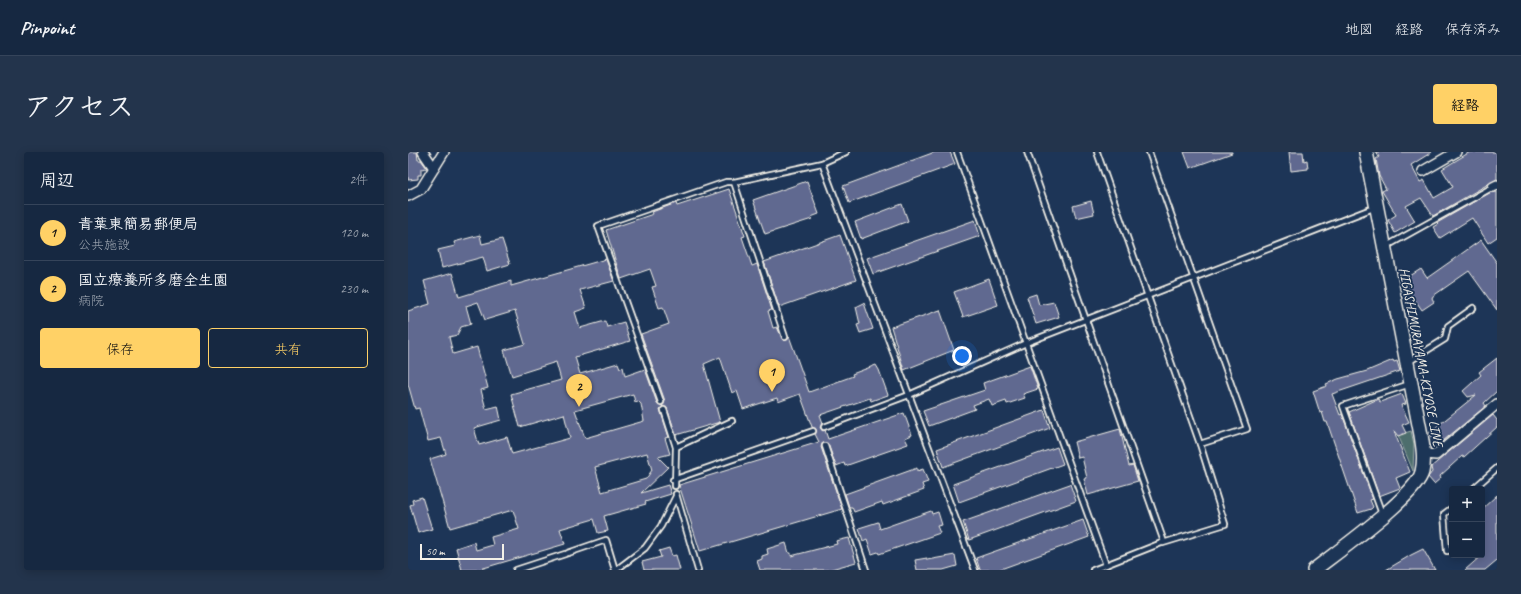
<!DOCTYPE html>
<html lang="ja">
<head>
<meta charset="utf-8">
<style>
  :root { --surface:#162841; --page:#23344c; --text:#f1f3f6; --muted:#9ea6b1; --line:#35445a; --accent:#ffd166 }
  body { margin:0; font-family:Caveat,"Klee One",sans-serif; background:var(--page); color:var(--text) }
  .controls { position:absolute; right:12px; bottom:12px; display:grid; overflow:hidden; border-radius:4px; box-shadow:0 2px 10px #0003 }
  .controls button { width:36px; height:36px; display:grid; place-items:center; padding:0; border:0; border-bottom:1px solid var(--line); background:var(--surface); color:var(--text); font:20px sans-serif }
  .scale { position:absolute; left:12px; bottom:10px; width:84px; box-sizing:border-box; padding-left:4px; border:2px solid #f4f1e8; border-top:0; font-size:11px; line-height:14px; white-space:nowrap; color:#f4f1e8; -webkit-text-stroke:3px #1d3557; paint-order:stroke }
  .you { position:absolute; left:554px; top:204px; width:14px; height:14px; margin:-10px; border:3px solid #fff; border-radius:50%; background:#1a73e8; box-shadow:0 0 0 6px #1a73e833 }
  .badge { display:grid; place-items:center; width:26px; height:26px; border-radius:50%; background:var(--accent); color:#111; font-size:13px; font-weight:700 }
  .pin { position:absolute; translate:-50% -33px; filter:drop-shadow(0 1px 2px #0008) }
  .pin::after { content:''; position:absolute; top:21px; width:14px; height:12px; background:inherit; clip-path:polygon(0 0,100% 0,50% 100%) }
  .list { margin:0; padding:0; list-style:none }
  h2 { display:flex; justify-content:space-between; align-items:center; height:52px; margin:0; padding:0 16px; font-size:17px }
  h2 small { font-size:13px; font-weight:400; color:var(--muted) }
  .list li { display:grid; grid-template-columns:26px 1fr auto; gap:12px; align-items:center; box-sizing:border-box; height:56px; padding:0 16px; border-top:1px solid var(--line) }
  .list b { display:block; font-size:15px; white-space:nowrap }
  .list p { margin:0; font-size:13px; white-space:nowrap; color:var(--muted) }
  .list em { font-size:13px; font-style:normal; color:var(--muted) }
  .actions { display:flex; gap:8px; padding:12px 16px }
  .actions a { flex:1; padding:9px 0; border:1px solid var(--accent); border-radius:4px; text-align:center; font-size:14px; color:var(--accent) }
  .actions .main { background:var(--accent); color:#111 }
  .map { position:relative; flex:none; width:1089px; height:418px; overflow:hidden; border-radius:4px }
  header { display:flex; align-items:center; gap:24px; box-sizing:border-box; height:56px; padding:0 20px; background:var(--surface); border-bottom:1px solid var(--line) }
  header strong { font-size:19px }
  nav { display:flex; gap:22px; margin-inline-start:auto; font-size:14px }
  .intro { display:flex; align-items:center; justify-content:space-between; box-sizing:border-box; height:96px; padding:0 24px }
  h1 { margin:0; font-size:28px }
  .button { padding:10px 18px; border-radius:4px; background:var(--accent); color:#111; font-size:14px; font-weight:700 }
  main { display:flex; gap:24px; padding:0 24px }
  aside { flex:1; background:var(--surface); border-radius:4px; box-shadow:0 2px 10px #0003 }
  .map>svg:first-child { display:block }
  .green { fill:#4e6e6d; stroke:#a1b0aa }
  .building { fill:#616990; stroke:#f4f1e8; fill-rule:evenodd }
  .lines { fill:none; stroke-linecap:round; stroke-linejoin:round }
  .service-casing { stroke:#f4f1e8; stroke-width:8 }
  .minor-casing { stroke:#f4f1e8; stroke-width:12 }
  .secondary-casing { stroke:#f4f1e8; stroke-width:16 }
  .service { stroke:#1d3557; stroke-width:4.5 }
  .minor { stroke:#1d3557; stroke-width:9 }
  .secondary { stroke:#1d3557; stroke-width:13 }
  .labels { text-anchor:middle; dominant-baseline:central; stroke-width:3.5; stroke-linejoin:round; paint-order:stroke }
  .street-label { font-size:14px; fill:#f4f1e8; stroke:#1d3557 }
</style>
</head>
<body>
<header>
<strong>Pinpoint</strong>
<nav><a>地図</a><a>経路</a><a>保存済み</a></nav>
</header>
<div class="intro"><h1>アクセス</h1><a class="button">経路</a></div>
<main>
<aside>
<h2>周辺<small>2件</small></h2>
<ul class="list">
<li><span class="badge">1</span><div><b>青葉東簡易郵便局</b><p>公共施設</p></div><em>120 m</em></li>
<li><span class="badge">2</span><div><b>国立療養所多磨全生園</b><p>病院</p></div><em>230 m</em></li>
</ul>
<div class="actions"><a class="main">保存</a><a>共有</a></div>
</aside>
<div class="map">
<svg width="1089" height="418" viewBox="0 0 1089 418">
  <rect width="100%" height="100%" fill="#1d3557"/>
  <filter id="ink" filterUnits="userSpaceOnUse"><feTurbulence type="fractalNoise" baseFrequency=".025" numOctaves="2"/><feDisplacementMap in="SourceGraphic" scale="8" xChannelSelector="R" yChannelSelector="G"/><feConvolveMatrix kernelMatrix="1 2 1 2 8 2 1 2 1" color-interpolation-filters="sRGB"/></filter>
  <g filter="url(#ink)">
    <polygon class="green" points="1003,279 1006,292 1005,319 990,283"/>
    <g class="building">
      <polygon points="0,0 9,0 10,8 13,8 19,16 13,17 13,23 10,23 10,27 0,28"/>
      <polygon points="527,0 542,0 547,12 441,51 435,34"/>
      <polygon points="776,0 824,0 824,1 782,16"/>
      <polygon points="881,0 895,0 896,9 899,8 900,17 883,19"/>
      <polygon points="968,0 1024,0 1003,13 1012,30 1016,28 1026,46 1045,35 1034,17 1062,0 1089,0 1089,27 1025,64 1013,46 998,54 1007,69 987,81 980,68 988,63 974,39 978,37 971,24 968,7 971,5"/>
      <polygon points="399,29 411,62 403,65 404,67 357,82 345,48"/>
      <path d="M321,37L337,84L334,85L344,114L349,112L364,158L360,159L365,176L369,175L375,188H379L381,184L401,240L445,224L444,222L468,213L471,218L480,243L463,249L462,246L412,263L415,271L412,276L417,278L420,287L496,261L504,283L497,286L500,292L437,314L436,311L428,314L420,292L415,291L413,295L434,357L292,399L271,333L411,290L407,282L408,277L404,275L392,242L370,250L369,246L335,257L329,239L324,241L312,205L296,212L312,270L268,283L259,256L255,254L252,257L261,285L257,286L262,302L250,305L260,315L233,341L260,333L263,342L237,350L238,352L196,364L200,379L190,381L186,367L152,377L157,392L69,418H54L48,396L66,390L68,398L85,393L83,385L111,377L105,358L42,376L22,307L38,302L33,286L20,289L11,256L7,257L0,232V159L22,152L16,129L44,121L51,145L103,129V134L198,107L206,129L172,138L178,156L167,160L172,176L197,169L199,175L216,170L222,189L167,205L172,222L210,211L212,216L215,215L217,224L237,217L249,251L254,254L257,249L233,182L261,172L255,155L251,156L244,135L248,134L242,117L213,127L198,78L245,62L244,60L268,51L269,54ZM70,150L77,168L107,159L117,192L96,198L104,224L148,210L153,228L103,242L112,275L156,262L162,286L104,302L99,285L71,293L66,276L93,268L90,254L78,257L73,238L80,236L69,195L45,202L41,185L49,183L53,175L63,172L58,154ZM225,242L227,250L230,249L233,252L236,269L177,286L167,258ZM239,301L244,318L238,327L194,340L187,315Z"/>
      <polygon points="1083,40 1089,40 1089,85 1080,91 1064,66 1032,86 1025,75 1030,72 1029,71"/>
      <polygon points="683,49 686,62 668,66 665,54"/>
      <polygon points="494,52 500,69 453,87 447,70"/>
      <polygon points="567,68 572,84 465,122 459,106"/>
      <polygon points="72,83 74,92 94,87 102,112 79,119 75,105 34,116 30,98 47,94 46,90"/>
      <polygon points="432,83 448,128 371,155 356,110"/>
      <polygon points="1073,88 1089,111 1089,158 1061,119 1025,144 1024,146 1026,150 1014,158 994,129 1013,117 1019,126"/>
      <polygon points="581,127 590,153 555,165 546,140"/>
      <polygon points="628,142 631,153 646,150 651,165 628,172 619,145"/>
      <polygon points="456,151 465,177 452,181 449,173 452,172 448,155"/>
      <polygon points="532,158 546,198 496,218 483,175"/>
      <polygon points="1089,206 1089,239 1076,251 1078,254 1030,293 1023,285 1022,280 1068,243 1060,245 1055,239 1073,223 1071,220"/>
      <polygon points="985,208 986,210 989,209 992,219 924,242 932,263 934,262 965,347 962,348 965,355 963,357 950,361 919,270 917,270 914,260 912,261 905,239 919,234 918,232 930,227 959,219"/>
      <polygon points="622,214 630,237 615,242 617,246 599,252 598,249 584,254 581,247 565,253 567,257 521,274 515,259 577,238 575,231"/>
      <polygon points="994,242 998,252 993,253 1001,270 994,273 998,281 990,284 986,279 1002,320 988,326 992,336 971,344 941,260 970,247 972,250"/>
      <polygon points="636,258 642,276 535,315 529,297"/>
      <polygon points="1085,263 1089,268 1089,275 1056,305 1054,304 1032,324 1033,326 1026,332 1020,325 1024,320 1023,315"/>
      <polygon points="712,277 721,314 725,313 730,329 680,343 676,327 679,326 674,305 670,306 666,290"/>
      <polygon points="649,295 655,312 551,350 545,332"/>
      <polygon points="509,316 509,319 515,317 520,330 514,332 516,338 475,353 474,350 446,360 444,355 441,355 437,342"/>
      <polygon points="662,332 668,349 561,388 555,370"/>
      <polygon points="1089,343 1089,408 1077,418 1057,418 1074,403 1074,357"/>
      <polygon points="14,345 24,377 10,381 2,353 5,352 4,348"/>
      <polygon points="523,359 524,362 530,360 534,373 529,374 532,381 471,402 470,400 464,402 459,387 455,389 451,376 470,370 472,377"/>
      <polygon points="675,368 681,385 590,418 572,418 568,406"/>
      <polygon points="441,386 448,410 420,418 352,418 349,409 354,407 354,404 360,402 359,397 378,391 381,401 383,401 383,404 429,392 428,389"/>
      <polygon points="261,396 264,404 268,403 272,418 236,418 234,410 253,405 251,399"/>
      <polygon points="1015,397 1027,418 978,418 1003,403"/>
      <polygon points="547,403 549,414 535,418 509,418 507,408 519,406 519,408"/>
    </g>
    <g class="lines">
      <defs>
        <g id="service">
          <polyline points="549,0 698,413"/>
          <polyline points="619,0 756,390 685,418"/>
          <polyline points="689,0 792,292 817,372 755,391"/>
          <polyline points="741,0 839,277 792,292"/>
          <polyline points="414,11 567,418"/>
          <polyline points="326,30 377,185"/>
          <polyline points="977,95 1085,35"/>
          <polyline points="1000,210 1037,187 1040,174 1065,156"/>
          <polyline points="253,250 190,74 318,30 326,30 414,11 438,0"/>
          <polyline points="256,258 268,295 267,334"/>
          <polyline points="416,275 501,243 618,191 968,55"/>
          <polyline points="417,294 458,418"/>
          <polyline points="268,295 324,269"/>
          <polyline points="265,328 405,279"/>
          <polyline points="1065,337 1089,316"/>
          <polyline points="268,342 290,418"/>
          <polyline points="1044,356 1036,362 1039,399 1044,398"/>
          <polyline points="974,362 935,254 1002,232"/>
          <polyline points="160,401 198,388 207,418"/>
          <polyline points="108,418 157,402"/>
          <polyline points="208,418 237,396 253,374 268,344"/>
        </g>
        <g id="minor">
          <polyline points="15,0 26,16"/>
          <polyline points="1015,19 1048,0"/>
          <polyline points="1085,35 1089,33"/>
          <polyline points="0,44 13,37 36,0"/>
          <polyline points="1016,302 1028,303 1089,252"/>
        </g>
        <path id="secondary" d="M906,418C929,400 1008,344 1014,320C1017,307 1015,295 1013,283L958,0"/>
      </defs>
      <use href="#service" class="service-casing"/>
      <use href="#minor" class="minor-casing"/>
      <use href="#secondary" class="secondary-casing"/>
      <use href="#service" class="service"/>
      <use href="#minor" class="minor"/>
      <use href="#secondary" class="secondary"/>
    </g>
  </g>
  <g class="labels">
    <g class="street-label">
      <text transform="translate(1013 205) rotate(79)">HIGASHIMURAYAMA-KIYOSE LINE</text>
    </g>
  </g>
</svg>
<div class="controls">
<button>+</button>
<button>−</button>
</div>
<div class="scale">50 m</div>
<div class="you"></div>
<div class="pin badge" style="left:364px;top:240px">1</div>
<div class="pin badge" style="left:171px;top:255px">2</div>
</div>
</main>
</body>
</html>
